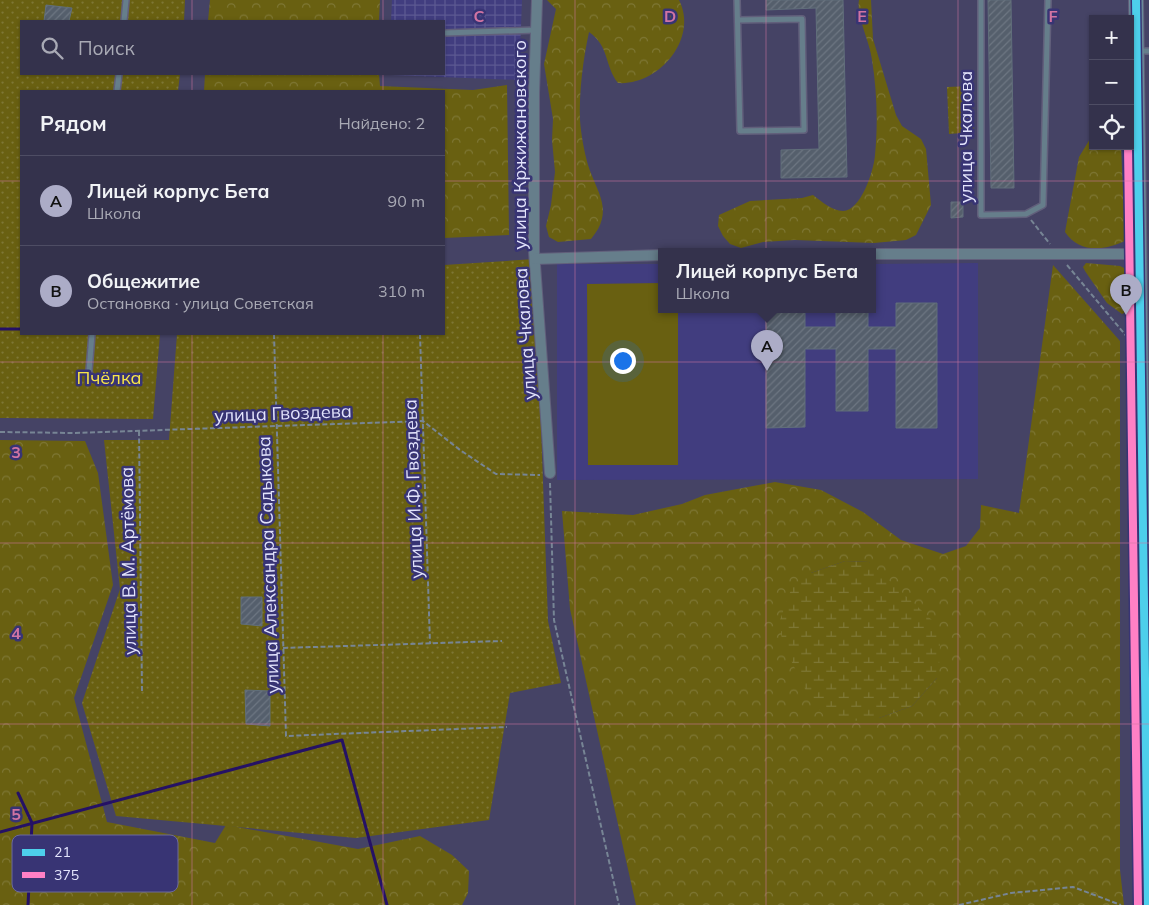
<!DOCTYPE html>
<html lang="ru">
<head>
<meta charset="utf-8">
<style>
  :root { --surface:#34324c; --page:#3c3a53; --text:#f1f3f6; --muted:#a9aab5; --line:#4e4d64; --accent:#acacc7 }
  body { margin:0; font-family:Mulish,sans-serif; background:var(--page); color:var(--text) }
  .controls { position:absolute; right:15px; top:15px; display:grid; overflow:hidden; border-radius:0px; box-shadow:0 1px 4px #0004 }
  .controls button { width:45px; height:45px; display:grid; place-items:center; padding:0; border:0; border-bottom:1px solid var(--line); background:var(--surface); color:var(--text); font:25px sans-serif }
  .you { position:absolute; left:622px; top:360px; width:18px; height:18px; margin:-12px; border:4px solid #fff; border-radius:50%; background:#1a73e8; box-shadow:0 0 0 8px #1a73e833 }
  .badge { display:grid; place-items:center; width:32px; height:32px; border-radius:50%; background:var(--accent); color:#111; font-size:16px; font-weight:700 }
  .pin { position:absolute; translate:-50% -41px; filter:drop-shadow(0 1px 2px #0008) }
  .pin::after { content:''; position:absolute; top:26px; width:18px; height:15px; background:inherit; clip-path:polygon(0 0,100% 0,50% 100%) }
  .popup { position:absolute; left:658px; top:248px; width:218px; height:65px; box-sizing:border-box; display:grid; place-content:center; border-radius:0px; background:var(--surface); filter:drop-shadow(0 1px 4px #0005); font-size:16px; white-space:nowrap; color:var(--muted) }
  .popup b { font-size:19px; color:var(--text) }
  .popup::after { content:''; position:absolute; left:50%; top:100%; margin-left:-10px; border:10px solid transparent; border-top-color:var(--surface) }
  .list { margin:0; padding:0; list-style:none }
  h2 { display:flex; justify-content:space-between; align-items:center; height:65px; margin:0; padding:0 20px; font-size:21px }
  h2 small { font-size:16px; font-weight:400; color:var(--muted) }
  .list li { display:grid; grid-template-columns:32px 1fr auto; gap:15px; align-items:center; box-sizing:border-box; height:90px; padding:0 20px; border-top:1px solid var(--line) }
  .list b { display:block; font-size:19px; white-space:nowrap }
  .list p { margin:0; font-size:16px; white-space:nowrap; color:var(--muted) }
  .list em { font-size:16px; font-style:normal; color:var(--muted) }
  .icon { flex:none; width:28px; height:28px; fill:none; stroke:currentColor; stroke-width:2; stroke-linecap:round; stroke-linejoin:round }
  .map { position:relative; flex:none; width:1149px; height:905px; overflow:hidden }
  .search { position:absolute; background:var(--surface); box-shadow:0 1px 4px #0004; left:20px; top:20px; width:425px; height:55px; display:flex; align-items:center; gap:12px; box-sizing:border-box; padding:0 18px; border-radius:0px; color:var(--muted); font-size:19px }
  .panel { position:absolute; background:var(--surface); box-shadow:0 1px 4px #0004; left:20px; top:90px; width:425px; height:245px; border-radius:0px }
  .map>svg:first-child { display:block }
  .built { fill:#413d7f }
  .industrial { fill:url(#industrial-grid) }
  .forest { fill:url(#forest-crowns); fill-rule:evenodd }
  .wetland { fill:url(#wetland-marsh) }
  .park { fill:url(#park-dots) }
  .pitch { fill:#696011 }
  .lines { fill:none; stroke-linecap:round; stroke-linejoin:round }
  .stream { stroke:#251165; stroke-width:3 }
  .building { fill:url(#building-hatch); stroke:#616f7b }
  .lane-casing { stroke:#615f7b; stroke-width:8 }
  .street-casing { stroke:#615f7b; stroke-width:12 }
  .secondary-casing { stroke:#615f7b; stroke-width:16 }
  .path { stroke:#778595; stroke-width:2; stroke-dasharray:5 2.5; stroke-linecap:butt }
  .lane { stroke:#667e8b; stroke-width:5 }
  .street { stroke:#667e8b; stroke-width:10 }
  .secondary { stroke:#6a8a99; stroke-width:14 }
  .bus-1-casing { stroke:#383474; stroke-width:11 }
  .bus-2-casing { stroke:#383474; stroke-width:11 }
  .bus-1 { stroke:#4dcfeb; stroke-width:8 }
  .bus-2 { stroke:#ff80c5; stroke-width:8 }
  .grid { fill:none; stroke:#d174a3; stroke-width:1; stroke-opacity:0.55 }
  .labels { text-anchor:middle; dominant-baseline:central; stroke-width:5; stroke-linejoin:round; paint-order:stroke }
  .street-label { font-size:18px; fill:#e3e4fc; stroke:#383474 }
  .park-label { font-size:18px; fill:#f8e648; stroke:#383474 }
  .key { fill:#383474; stroke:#6b699d; stroke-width:1 }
  .key-label { font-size:14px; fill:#e3e4fc }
  .grid-label { font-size:16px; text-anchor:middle; font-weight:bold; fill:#d174a3; stroke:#383474; stroke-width:5; stroke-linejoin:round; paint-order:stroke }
</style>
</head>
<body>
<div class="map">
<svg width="1149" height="905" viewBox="0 0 1149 905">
  <defs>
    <pattern id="industrial-grid" width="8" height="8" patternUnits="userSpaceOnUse" patternTransform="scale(1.25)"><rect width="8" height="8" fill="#413d7f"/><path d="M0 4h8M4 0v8" fill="none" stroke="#5c5992"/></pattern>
    <pattern id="forest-crowns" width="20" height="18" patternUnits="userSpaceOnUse" patternTransform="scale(1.25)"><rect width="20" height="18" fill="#696011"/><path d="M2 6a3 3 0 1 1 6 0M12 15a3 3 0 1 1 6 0" fill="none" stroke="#7e7735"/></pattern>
    <pattern id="wetland-marsh" width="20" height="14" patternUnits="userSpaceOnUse" patternTransform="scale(1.25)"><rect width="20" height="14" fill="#696011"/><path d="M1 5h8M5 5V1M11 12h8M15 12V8" fill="none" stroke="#7e7735"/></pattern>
    <pattern id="park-dots" width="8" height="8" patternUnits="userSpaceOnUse" patternTransform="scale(1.25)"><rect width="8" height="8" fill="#696011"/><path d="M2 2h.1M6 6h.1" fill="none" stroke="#7e7735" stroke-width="1.8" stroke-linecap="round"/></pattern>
    <pattern id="building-hatch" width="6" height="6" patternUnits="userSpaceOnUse" patternTransform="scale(1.25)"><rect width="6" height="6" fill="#555f6c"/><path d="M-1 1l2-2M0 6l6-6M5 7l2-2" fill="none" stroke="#6d7682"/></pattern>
  </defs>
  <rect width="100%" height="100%" fill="#454365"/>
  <polygon class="built" points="978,263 978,479 557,480 557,264 662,264 662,310 872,310 872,264"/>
  <polygon class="industrial" points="392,0 522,0 519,80 390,75 444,74 444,21 391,21"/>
  <g class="forest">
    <polygon points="210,0 380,0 379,21 208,21"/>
    <path d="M547,0H679C699,39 658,86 618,83C604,65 610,47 589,32C583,60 579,91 580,120C581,134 584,151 588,165C597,193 615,211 591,239L558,242L549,237L546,226L551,205L555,172L552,140L553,119L544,64L556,9Z"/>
    <path d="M859,0H871L873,39L896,115L902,126L921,139L926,149L931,205L916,235L906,240L874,243L795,240L763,242L741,248L730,244L723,236L718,226L719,215L750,201L802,198L813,195C821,201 832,211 843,211C861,211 874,170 875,155C878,125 877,90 872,60C870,42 856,16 859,0Z"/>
    <polygon points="205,74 379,74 380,86 473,90 507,85 509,235 444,238 444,91 204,91"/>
    <path d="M1093,134V146H1121L1125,241C1103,251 1079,253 1065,232L1079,157Z"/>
    <polygon points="1086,263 1120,266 1124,268 1125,291 1123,304 1126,312 1122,314 1107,303 1085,271 1083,267"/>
    <path d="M1053,265L1120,341V870L1124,905H636L570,609L562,511L633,515L682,504L705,495L775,482L821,490L863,512L901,540L943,554L966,546L980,528L981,505L1019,513ZM845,561L869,562L937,678L912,706L879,718L811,573Z"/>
    <polygon points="0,440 85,441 98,473 113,585 74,698 107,822 215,843 226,825 358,849 420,836 452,855 469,871 468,893 462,905 0,905"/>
  </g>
  <polygon class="wetland" points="845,561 869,562 933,621 940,643 939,667 937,678 912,706 879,718 844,722 821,712 807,693 782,642 780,620 792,587 811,573"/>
  <g class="park">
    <polygon points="0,0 185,0 184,21 21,21 21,74 180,74 178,91 21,91 21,334 160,334 153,419 0,418"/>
    <polygon points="971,86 974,132 949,134 947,87"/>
    <polygon points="535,259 548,621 561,683 510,693 489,820 356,838 116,816 82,703 120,589 104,440 169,440 177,334 444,334 444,265"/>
  </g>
  <polygon class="pitch" points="662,283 662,310 678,310 678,465 588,465 587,284"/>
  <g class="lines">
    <g class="stream">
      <polyline points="0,329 21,329"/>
      <polyline points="18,793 32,823 28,905"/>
      <polyline points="0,832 342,740 387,905"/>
    </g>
  </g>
  <g class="building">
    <polygon points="766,0 843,0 847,177 781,178 781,150 819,149 816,8 766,10"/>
    <polygon points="988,0 1011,0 1014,188 991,188"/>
    <polygon points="46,5 72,8 69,21 44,21"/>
    <polygon points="951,202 963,202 963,217 951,218"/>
    <polygon points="896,303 937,303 937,428 896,428 896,349 868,349 868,411 836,411 836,349 805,349 805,427 766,428 766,310 805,310 805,327 836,327 836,310 868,310 868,327 896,327"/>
    <polygon points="241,597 262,597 262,626 241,624"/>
    <polygon points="245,690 270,691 270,726 246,724"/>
  </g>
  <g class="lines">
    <defs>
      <g id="lane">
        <polyline points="737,0 740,131 804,130 802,19 738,20"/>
        <polyline points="981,0 981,215 1026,214 1043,205 1048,0"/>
        <polyline points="124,21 126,0"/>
        <polyline points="444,33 536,30"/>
        <polyline points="1137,51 1149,51"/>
        <polyline points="117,91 119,74"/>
        <polyline points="89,371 92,334"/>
      </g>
      <g id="street">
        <polyline points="537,0 534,93 534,251 550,473"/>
        <polyline points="872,254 1139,254"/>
        <polyline points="535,259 662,255"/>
      </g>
      <polyline id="secondary" points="1136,0 1148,905"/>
    </defs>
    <use href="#lane" class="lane-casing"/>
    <use href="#street" class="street-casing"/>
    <use href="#secondary" class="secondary-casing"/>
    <g class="path">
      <polyline points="1031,220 1050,244"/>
      <polyline points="1067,265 1128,338"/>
      <polyline points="274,334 286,736 507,727"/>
      <polyline points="420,334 430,644"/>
      <polyline points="139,431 142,691"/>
      <polyline points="0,432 74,433 423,421 460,450 496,474 540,475"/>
      <polyline points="550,483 554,620 619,905"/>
      <polyline points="283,648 502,641"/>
      <polyline points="959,905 1011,893 1073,887 1121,905"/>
    </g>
    <use href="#lane" class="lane"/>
    <use href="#street" class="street"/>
    <use href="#secondary" class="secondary"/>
    <defs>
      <polyline id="bus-1" points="1136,0 1148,905"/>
      <polyline id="bus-2" points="1128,146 1138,905"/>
    </defs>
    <use href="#bus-1" class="bus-1-casing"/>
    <use href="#bus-2" class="bus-2-casing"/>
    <use href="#bus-1" class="bus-1"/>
    <use href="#bus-2" class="bus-2"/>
  </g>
  <path class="grid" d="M192,0V21M383,0V21M575,0V905M766,0V905M958,0V905M192,74V91M383,74V91M0,181H21M444,181H1149M192,334V905M383,334V905M0,362H1149M0,543H1149M0,724H1149"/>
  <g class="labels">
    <g class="street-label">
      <text transform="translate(965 137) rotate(-90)">улица Чкалова</text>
      <text transform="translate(519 145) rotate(-90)">улица Кржижановского</text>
      <text transform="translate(525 334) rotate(-94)">улица Чкалова</text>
      <text transform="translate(283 413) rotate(-2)">улица Гвоздева</text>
      <text transform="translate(413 489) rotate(-92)">улица И.Ф. Гвоздева</text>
      <text transform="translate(128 561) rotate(-91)">улица В. М. Артёмова</text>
      <text transform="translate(268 565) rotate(-92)">улица Александра Садыкова</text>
    </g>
    <g class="park-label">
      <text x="109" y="377">Пчёлка</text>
    </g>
  </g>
  <rect x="12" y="835" width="166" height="57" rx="8" class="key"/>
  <rect x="22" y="849" width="23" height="7" fill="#4dcfeb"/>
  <rect x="22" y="872" width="23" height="6" fill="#ff80c5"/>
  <g class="key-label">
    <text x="54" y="857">21</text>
    <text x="54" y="880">375</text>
  </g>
  <g class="grid-label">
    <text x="479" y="22">C</text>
    <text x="670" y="22">D</text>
    <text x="862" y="22">E</text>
    <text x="1053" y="22">F</text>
    <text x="16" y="458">3</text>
    <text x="16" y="639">4</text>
    <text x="16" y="820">5</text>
  </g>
</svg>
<div class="controls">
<button>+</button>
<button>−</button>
<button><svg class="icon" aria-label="locate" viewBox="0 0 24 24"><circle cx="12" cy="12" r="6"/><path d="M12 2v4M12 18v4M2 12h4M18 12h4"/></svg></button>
</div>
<div class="you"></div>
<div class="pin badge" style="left:767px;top:371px">A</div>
<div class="popup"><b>Лицей корпус Бета</b>Школа</div>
<div class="pin badge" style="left:1126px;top:315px">B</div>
<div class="search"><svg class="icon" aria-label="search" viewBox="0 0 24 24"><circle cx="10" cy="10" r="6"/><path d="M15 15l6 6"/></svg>Поиск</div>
<section class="panel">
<h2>Рядом<small>Найдено: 2</small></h2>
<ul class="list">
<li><span class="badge">A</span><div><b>Лицей корпус Бета</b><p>Школа</p></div><em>90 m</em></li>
<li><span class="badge">B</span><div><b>Общежитие</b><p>Остановка · улица Советская</p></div><em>310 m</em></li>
</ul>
</section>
</div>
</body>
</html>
